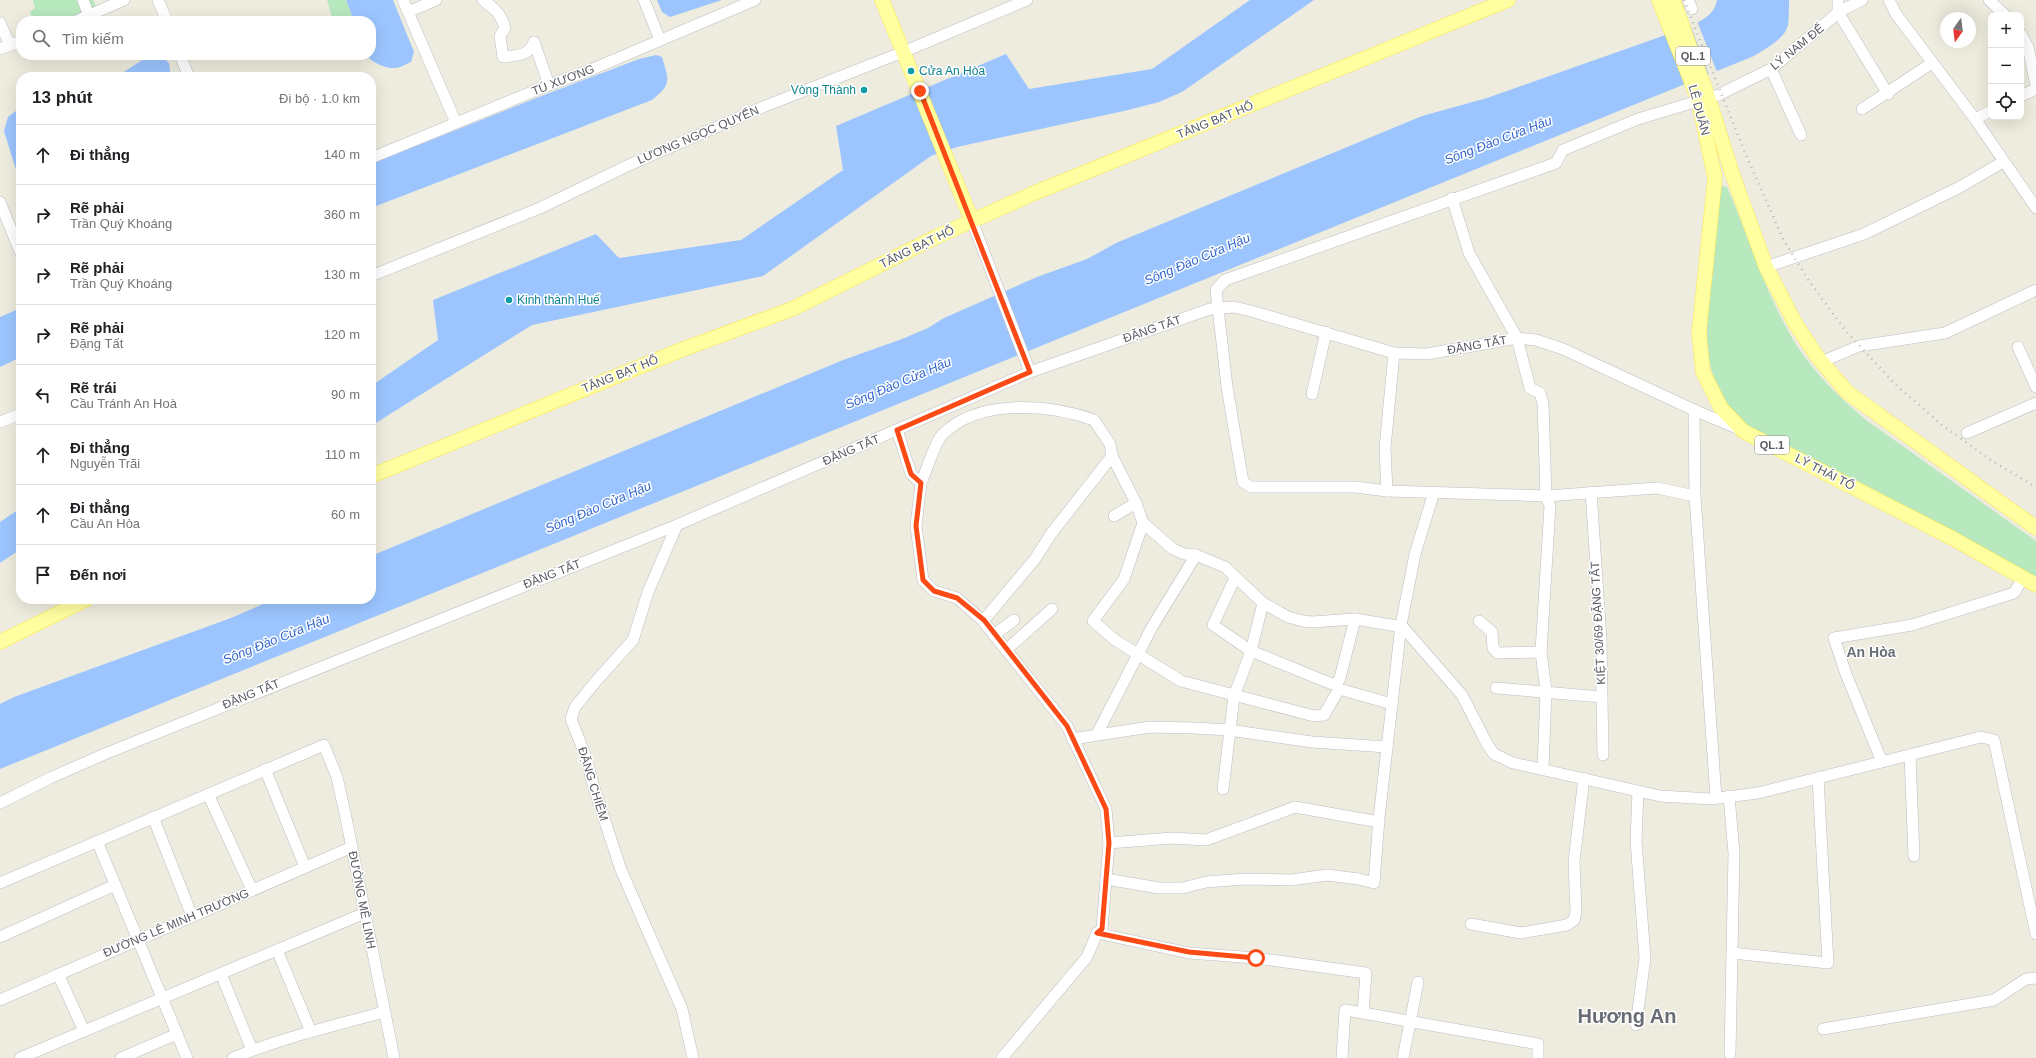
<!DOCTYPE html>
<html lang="vi">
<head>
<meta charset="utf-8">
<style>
  :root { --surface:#fff; --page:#f6f6f6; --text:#202124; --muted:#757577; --line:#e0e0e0 }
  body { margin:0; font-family:Helvetica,sans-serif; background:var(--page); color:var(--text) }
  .controls { position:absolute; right:12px; top:12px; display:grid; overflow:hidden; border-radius:8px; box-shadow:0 4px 16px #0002 }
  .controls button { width:36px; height:36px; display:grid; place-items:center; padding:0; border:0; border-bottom:1px solid var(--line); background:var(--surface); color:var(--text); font:20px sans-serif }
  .compass { position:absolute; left:1940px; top:12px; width:36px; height:36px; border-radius:50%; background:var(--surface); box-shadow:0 4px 16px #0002; rotate:194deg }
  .stop { position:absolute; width:12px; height:12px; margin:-9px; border:3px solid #fb4a16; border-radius:50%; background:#fff }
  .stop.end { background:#fb4a16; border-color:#fff; box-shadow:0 1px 4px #0008 }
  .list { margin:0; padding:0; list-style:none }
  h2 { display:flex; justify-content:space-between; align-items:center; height:52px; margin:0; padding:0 16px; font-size:17px }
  h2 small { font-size:13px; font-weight:400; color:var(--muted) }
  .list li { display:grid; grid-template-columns:26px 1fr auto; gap:12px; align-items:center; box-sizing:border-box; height:60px; padding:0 16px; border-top:1px solid var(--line) }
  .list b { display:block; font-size:15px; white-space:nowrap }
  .list p { margin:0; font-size:13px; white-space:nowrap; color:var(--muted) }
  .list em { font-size:13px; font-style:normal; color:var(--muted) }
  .icon { flex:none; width:22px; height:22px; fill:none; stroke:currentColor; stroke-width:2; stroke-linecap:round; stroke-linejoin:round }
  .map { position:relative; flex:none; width:2036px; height:1058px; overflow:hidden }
  .search { position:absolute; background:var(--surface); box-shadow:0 4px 16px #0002; left:16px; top:16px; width:360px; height:44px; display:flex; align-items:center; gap:10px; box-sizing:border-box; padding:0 14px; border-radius:16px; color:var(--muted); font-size:15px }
  .panel { position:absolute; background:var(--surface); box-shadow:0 4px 16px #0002; left:16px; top:72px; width:360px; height:532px; border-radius:16px }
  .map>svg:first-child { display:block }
  .green { fill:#b7e8be }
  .water { fill:#9cc5ff }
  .pier { fill:#edecde }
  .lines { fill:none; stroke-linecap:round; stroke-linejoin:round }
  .minor-casing { stroke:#bcbdc4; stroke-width:12 }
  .major-casing { stroke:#ffe745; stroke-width:15 }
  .minor { stroke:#fff; stroke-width:11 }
  .major { stroke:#fffea1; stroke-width:14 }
  .rail { stroke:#b5b6b6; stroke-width:2.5; stroke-dasharray:1 5; stroke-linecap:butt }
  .route { stroke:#fb4a16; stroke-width:5 }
  .culture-dot { fill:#0f9aa8; stroke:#fff; stroke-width:1.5 }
  .labels { text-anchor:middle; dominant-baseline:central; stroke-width:3; stroke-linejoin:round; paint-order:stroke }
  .shield { fill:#fff; stroke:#898c90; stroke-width:1 }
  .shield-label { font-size:11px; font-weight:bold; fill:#575a61 }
  .street-label { font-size:12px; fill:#575a61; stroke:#fff }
  .culture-label { font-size:12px; fill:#0d838f; stroke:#fff; text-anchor:start }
  .water-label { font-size:13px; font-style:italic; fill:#3367ce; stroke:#fff }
  .quarter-label { font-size:14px; font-weight:bold; fill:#686c74; stroke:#fff }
  .town-label { font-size:20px; font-weight:bold; fill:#686c74; stroke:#fff }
</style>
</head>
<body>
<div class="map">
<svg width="2036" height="1058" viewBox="0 0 2036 1058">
  <rect width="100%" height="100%" fill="#edecde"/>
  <g class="green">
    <polygon points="33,0 93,0 99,13 94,21 33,21 30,12 35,8"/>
    <polygon points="327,0 346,0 354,21 333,21"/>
    <path d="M1722,186L1727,187C1750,240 1767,300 1799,349C1817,376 1841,399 1866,420L2036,541V578L1752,429C1700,388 1705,340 1710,280C1713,250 1716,219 1718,189Z"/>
  </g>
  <g class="water">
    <path d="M346,0H393L414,52L411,62C406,64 400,68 395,68C387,69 370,62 367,55H371V21H354Z"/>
    <polygon points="657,0 722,0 670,17 662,12"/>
    <polygon points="1250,0 1314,0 1182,92 1159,102 1124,111 957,147 931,156 763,276 532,325 371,426 371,386 438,340 433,300 596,234 619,258 741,240 843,170 836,126 1006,54 1029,89 1152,69"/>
    <path d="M1717,0H1789C1789,8 1789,17 1788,25C1785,39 1765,49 1754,56L0,769V704L14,697L231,618L275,599H371V556L843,360L902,339L928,328L944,318L1037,277L1087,259L1116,243L1422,116L1487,98L1691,26C1704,19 1714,15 1717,0Z"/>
    <polygon points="150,55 161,56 169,63 171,77 116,77"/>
    <path d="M656,55L662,57C669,81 672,84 652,100L371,208V164L544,95L639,59Z"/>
    <polygon points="21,107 21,186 4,131 8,117"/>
    <polygon points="21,308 21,357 0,367 0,317"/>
    <polygon points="21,508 21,549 0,563 0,522"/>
  </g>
  <polygon class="pier" points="1697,21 1717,72 1709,75 1690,24"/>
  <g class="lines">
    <defs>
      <g id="minor">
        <polyline points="83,0 89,16"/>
        <polyline points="158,0 167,21"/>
        <polyline points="403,0 456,123"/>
        <path d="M483,0C495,9 501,14 505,28L500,36L503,57C517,55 528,57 534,42"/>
        <polyline points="644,0 660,40"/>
        <polyline points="1688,0 1692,9"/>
        <polyline points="1862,0 1838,12 1888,94"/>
        <polyline points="1889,0 1896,14 1975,119 2036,208"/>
        <polyline points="1989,0 2005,15"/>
        <polyline points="408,12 436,0"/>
        <polyline points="76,21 124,0"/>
        <polyline points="0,23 10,45"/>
        <polyline points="2021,34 2028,47 2036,85"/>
        <polyline points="534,42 549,85"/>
        <polyline points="0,49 21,41"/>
        <polyline points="180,55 189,77"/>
        <polyline points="1771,69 1801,135"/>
        <polyline points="2021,96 2036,89"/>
        <polyline points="1862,109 1932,63"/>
        <polyline points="1975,119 1991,111"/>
        <polyline points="371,158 549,85 588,71 755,0"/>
        <polyline points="1452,198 1469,253 1517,338 1530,388 1540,393 1543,403 1546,496 1550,506 1541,652 1546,691 1543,768"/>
        <polyline points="0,202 21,254"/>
        <polyline points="972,221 1030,372"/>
        <polyline points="1766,267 1864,234 1960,187 2003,162"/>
        <polyline points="371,276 540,208 629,165 763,107 903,52 1027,0"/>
        <polyline points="2018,347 2036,387"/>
        <polyline points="1821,362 1859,346 1945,333 2036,290"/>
        <polyline points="1312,394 1326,332"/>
        <polyline points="1694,410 1695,496 1716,798"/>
        <polyline points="0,422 21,414"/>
        <polyline points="897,430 911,474 921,483 916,526 923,580 934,591 957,598 983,621 1067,726 1106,809 1109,843 1102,929 1097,933 1087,957 1002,1058"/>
        <polyline points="1967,433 2036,403"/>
        <path d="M921,483C926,472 935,442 942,435C978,398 1050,404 1094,420L1110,444L1112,456L1136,503L1143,523L1173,549L1184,554L1196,555L1225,567L1263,603L1288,617L1303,621L1312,622L1355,619L1397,626L1401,625L1462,695L1487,744L1494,754L1513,763L1660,796L1711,799L1758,793L1981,737L1994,740L2036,934"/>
        <polyline points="1387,491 1385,448 1394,353"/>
        <polyline points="1591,492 1601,640 1603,755"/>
        <polyline points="1695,496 1657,488 1546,496 1387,491 1355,487 1251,487 1243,482 1227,387 1216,290 1225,280 1556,163 1563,150 1638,119 1718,95 1771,69 1833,17 1838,12 1838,0"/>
        <polyline points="1114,516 1136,503"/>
        <polyline points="1143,523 1124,579 1093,621 1115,640 1181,681 1314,716 1324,715 1339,689 1392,704"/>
        <polyline points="677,525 648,592 633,640 597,680 575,707 571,719 586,757 594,788 621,870 682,1009 693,1058"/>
        <polyline points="1235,578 1213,625 1251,651 1332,684 1337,683 1340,678 1355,619"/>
        <polyline points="983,621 1035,559 1051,534 1112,456"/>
        <polyline points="1479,621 1492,632 1493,648 1498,653 1541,652"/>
        <polyline points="994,635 1014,620"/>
        <polyline points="1006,650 1052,609"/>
        <polyline points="1496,688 1602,697"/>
        <polyline points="1097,734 1152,627 1196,555"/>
        <polyline points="1072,739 1150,727 1194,728 1229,730 1312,742 1387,747"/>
        <polyline points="1910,755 1914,856"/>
        <polyline points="1882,762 1846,674 1834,638 1912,625 2014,593 2023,578"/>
        <polyline points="265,769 305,867"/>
        <polyline points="1223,789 1234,696 1251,651 1263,603"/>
        <polyline points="208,794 252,890"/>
        <polyline points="1729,796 1734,853 1730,1054"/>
        <polyline points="0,803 50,778 107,753 677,525 1030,372 1210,309 1234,307 1251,311 1394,353 1427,354 1517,338 1536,340 1563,349 1694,410 1739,429"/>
        <polyline points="153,817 192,916"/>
        <polyline points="97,841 187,1058"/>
        <polyline points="1109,843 1172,838 1206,840 1295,807 1379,822"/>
        <polyline points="1106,879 1159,888 1183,888 1206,882 1246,879 1291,880 1327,875 1359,879 1374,883 1379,818 1401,625 1415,554 1434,492"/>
        <polyline points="0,883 324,745 337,777 346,818 394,1058"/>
        <polyline points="1471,924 1521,933 1567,925 1574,920 1576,912 1574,861 1584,778"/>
        <polyline points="1097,933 1189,953 1256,958 1366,973 1363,1013 1345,1010 1342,1058"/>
        <polyline points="0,937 115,885"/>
        <polyline points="277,950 311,1032"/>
        <polyline points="1732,953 1828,963 1818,778"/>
        <polyline points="58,974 84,1031"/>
        <polyline points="221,974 252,1050"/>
        <polyline points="0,1000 352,847"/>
        <polyline points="1363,1013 1538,1044 1538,1058"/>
        <polyline points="1636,1025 1645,958 1636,841 1638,791"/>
        <polyline points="1823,1029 1994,1000 2026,979 2036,978"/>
        <polyline points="20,1058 365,913"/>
        <polyline points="121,1058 177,1034"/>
        <path d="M233,1058C281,1038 333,1026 384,1012"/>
        <polyline points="1403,1058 1418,982"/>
      </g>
      <g id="major">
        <polyline points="882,0 972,221"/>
        <polyline points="1659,0 1698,99 1715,178 1699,333 1703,372 1721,408 1743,431 1952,538 2036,585"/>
        <polyline points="1673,0 1708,97 1733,176 1766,267 1795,323 1816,355 1847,392 2036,528"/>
        <polyline points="371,476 681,350 792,309 936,237 1032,194 1508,0"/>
        <polyline points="0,642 87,599"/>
      </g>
    </defs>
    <use href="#minor" class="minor-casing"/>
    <use href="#major" class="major-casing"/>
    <use href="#minor" class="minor"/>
    <use href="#major" class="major"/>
    <polyline class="rail" points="1684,0 1745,153 1784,241 1809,281 1845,330 1897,386 1942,425 1992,461 2036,487"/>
  </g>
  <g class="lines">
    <polyline class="route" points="920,91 1030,372 897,430 911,474 921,483 916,526 923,580 934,591 957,598 984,620 1067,726 1106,809 1109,843 1102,929 1097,933 1189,952 1256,958"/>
  </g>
  <g class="culture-dot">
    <circle cx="911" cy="71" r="4"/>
    <circle cx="864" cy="90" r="4"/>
    <circle cx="509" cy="300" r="4"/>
  </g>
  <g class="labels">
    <g class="shield">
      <rect x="1676" y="47" width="34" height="18" rx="3"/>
      <rect x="1755" y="436" width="34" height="18" rx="3"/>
    </g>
    <g class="shield-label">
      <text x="1693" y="56">QL.1</text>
      <text x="1772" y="445">QL.1</text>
    </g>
    <g class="street-label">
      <text transform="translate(1797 47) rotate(-39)">LÝ NAM ĐẾ</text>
      <text transform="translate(563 80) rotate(-21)">TÚ XƯƠNG</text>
      <text transform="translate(1699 110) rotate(75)">LÊ DUẨN</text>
      <text transform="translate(1215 120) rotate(-22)">TĂNG BẠT HỔ</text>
      <text transform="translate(698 135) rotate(-23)">LƯƠNG NGỌC QUYẾN</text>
      <text transform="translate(917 247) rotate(-26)">TĂNG BẠT HỔ</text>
      <text transform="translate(1152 329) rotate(-19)">ĐẶNG TẤT</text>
      <text transform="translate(1477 345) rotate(-10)">ĐẶNG TẤT</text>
      <text transform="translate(620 374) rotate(-22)">TĂNG BẠT HỔ</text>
      <text transform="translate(851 450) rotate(-23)">ĐẶNG TẤT</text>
      <text transform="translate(1825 472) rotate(27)">LÝ THÁI TỔ</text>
      <text transform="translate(552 574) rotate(-21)">ĐẶNG TẤT</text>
      <text transform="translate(1598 623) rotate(-93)">KIỆT 30/69 ĐẶNG TẤT</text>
      <text transform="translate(251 694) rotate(-22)">ĐẶNG TẤT</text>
      <text transform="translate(593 784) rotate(73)">ĐẶNG CHIÊM</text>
      <text transform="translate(362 900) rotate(79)">ĐƯỜNG MÊ LINH</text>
      <text transform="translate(176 923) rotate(-23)">ĐƯỜNG LÊ MINH TRƯỜNG</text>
    </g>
    <g class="culture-label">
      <text x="919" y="71">Cửa An Hòa</text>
      <text x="856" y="90" text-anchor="end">Vòng Thành</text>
      <text x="517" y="300">Kinh thành Huế</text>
    </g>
    <g class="water-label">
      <text transform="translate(1498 140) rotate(-21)">Sông Đào Cửa Hậu</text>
      <text transform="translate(1197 259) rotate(-23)">Sông Đào Cửa Hậu</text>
      <text transform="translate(898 383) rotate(-23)">Sông Đào Cửa Hậu</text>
      <text transform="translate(598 507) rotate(-23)">Sông Đào Cửa Hậu</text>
      <text transform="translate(276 639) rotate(-22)">Sông Đào Cửa Hậu</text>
    </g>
    <g class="quarter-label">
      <text x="1871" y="652">An Hòa</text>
    </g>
    <g class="town-label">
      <text x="1627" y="1016">Hương An</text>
    </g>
  </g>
</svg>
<div class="controls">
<button>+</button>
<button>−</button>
<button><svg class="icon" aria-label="locate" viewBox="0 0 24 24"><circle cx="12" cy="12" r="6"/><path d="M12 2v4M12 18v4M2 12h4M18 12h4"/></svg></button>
</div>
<svg class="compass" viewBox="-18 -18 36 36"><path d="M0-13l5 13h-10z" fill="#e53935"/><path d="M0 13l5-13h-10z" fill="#757577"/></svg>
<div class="stop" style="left:1256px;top:958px"></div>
<div class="stop end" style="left:920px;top:91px"></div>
<div class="search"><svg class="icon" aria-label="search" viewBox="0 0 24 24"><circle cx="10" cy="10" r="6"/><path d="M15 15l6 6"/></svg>Tìm kiếm</div>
<section class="panel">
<h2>13 phút<small>Đi bộ · 1.0 km</small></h2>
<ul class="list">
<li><svg class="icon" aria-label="ahead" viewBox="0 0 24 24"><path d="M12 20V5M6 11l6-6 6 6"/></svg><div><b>Đi thẳng</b></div><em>140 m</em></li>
<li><svg class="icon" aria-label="right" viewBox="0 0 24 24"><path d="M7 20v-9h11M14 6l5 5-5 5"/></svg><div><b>Rẽ phải</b><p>Trần Quý Khoáng</p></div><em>360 m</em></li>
<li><svg class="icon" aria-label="right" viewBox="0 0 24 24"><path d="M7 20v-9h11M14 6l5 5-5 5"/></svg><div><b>Rẽ phải</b><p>Trần Quý Khoáng</p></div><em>130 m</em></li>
<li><svg class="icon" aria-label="right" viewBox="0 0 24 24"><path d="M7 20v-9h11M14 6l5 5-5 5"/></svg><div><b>Rẽ phải</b><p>Đặng Tất</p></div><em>120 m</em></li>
<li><svg class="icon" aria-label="left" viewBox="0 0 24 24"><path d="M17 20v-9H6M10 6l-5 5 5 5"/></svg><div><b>Rẽ trái</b><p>Cầu Tránh An Hoà</p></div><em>90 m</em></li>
<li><svg class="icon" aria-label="ahead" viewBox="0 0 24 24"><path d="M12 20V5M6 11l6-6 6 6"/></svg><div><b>Đi thẳng</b><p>Nguyễn Trãi</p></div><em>110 m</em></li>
<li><svg class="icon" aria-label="ahead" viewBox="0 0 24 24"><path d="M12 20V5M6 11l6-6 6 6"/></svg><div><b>Đi thẳng</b><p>Cầu An Hòa</p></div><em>60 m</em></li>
<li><svg class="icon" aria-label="arrive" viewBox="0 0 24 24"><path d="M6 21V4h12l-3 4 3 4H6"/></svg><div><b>Đến nơi</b></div></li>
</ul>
</section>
</div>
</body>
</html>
